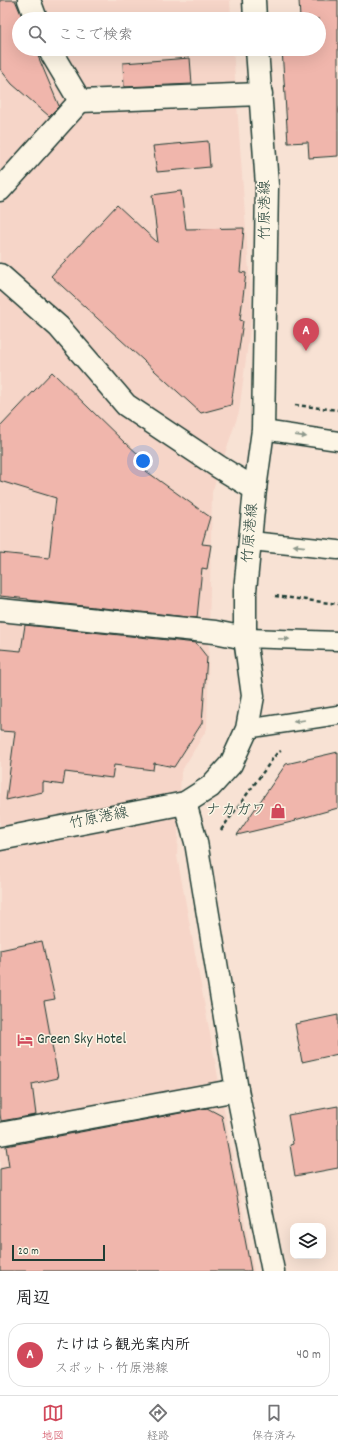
<!DOCTYPE html>
<html lang="ja">
<head>
<meta charset="utf-8">
<style>
  :root { --surface:#fff; --page:#f6f6f6; --text:#202124; --muted:#757577; --line:#e0e0e0; --accent:#d1495b }
  body { margin:0; font-family:Dekko,"Klee One",sans-serif; background:var(--page); color:var(--text) }
  .controls { position:absolute; right:12px; bottom:12px; display:grid; overflow:hidden; border-radius:8px; box-shadow:0 4px 16px #0002 }
  .controls button { width:36px; height:36px; display:grid; place-items:center; padding:0; border:0; border-bottom:1px solid var(--line); background:var(--surface); color:var(--text); font:20px sans-serif }
  .scale { position:absolute; left:12px; bottom:10px; width:93px; box-sizing:border-box; padding-left:4px; border:2px solid #1f3d34; border-top:0; font-size:11px; line-height:14px; white-space:nowrap; color:#1f3d34; -webkit-text-stroke:3px #fcf5e5; paint-order:stroke }
  .you { position:absolute; left:143px; top:461px; width:14px; height:14px; margin:-10px; border:3px solid #fff; border-radius:50%; background:#1a73e8; box-shadow:0 0 0 6px #1a73e833 }
  .badge { display:grid; place-items:center; width:26px; height:26px; border-radius:50%; background:var(--accent); color:#fff; font-size:13px; font-weight:700 }
  .pin { position:absolute; translate:-50% -33px; filter:drop-shadow(0 1px 2px #0008) }
  .pin::after { content:''; position:absolute; top:21px; width:14px; height:12px; background:inherit; clip-path:polygon(0 0,100% 0,50% 100%) }
  .list { margin:0; padding:0; list-style:none }
  h2 { display:flex; justify-content:space-between; align-items:center; height:52px; margin:0; padding:0 16px; font-size:17px }
  h2 small { font-size:13px; font-weight:400; color:var(--muted) }
  .list li { display:grid; grid-template-columns:26px 1fr auto; gap:12px; align-items:center; box-sizing:border-box; height:64px; margin:0 8px 8px; padding:0 8px; border:1px solid var(--line); border-radius:16px }
  .list b { display:block; font-size:15px; white-space:nowrap }
  .list p { margin:0; font-size:13px; white-space:nowrap; color:var(--muted) }
  .list em { font-size:13px; font-style:normal; color:var(--muted) }
  .icon { flex:none; width:22px; height:22px; fill:none; stroke:currentColor; stroke-width:2; stroke-linecap:round; stroke-linejoin:round }
  .map { position:relative; flex:none; width:338px; height:1271px; overflow:hidden }
  .search { position:absolute; background:var(--surface); box-shadow:0 4px 16px #0002; left:12px; right:12px; top:12px; height:44px; display:flex; align-items:center; gap:10px; box-sizing:border-box; padding:0 14px; border-radius:22px; color:var(--muted); font-size:15px }
  .sheet { height:124px; background:var(--surface) }
  nav { display:flex; justify-content:space-around; align-items:center; box-sizing:border-box; height:56px; border-top:1px solid var(--line); background:var(--surface); font-size:11px; color:var(--muted) }
  nav a { display:grid; justify-items:center; gap:2px }
  nav .on { color:var(--accent) }
  .map>svg:first-child { display:block }
  .built { fill:#f6d5c8 }
  .building { fill:#f0b6ac; stroke:#1f3d34 }
  .lines { fill:none; stroke-linecap:round; stroke-linejoin:round }
  .service-casing { stroke:#1f3d34; stroke-width:21 }
  .minor-casing { stroke:#1f3d34; stroke-width:25 }
  .secondary-casing { stroke:#1f3d34; stroke-width:25 }
  .path { stroke:#1f3d34; stroke-width:2.5; stroke-dasharray:4 3; stroke-linecap:butt }
  .service { stroke:#fcf5e5; stroke-width:18 }
  .minor { stroke:#fcf5e5; stroke-width:22 }
  .secondary { stroke:#fcf5e5; stroke-width:22 }
  .oneway { fill:#8e998c }
  .labels { text-anchor:middle; dominant-baseline:central; stroke-width:3; stroke-linejoin:round; paint-order:stroke }
  .street-label { font-size:15px; fill:#1f3d34; stroke:#fcf5e5 }
  .poi-label { font-size:15px; fill:#1f3d34; stroke:#fcf5e5; text-anchor:end }
</style>
</head>
<body>
<div class="map">
<svg width="338" height="1271" viewBox="0 0 338 1271">
  <rect width="100%" height="100%" fill="#f8e2d4"/>
  <filter id="ink" filterUnits="userSpaceOnUse"><feTurbulence type="fractalNoise" baseFrequency=".025" numOctaves="2"/><feDisplacementMap in="SourceGraphic" scale="8" xChannelSelector="R" yChannelSelector="G"/><feConvolveMatrix kernelMatrix="1 2 1 2 8 2 1 2 1" color-interpolation-filters="sRGB"/></filter>
  <g filter="url(#ink)">
    <polygon class="built" points="0,0 230,0 231,19 19,19 19,49 233,49 252,313 239,412 212,492 207,729 181,772 177,856 254,1271 0,1271"/>
    <g class="building">
      <polygon points="0,0 15,0 23,19 19,19 19,49 35,49 59,106 49,116 12,84 0,69"/>
      <polygon points="299,0 338,0 338,156 309,158 308,142 288,143 282,49 319,49 319,19 300,19"/>
      <polygon points="190,58 192,84 124,87 123,63"/>
      <polygon points="208,141 210,167 157,172 153,146"/>
      <polygon points="181,191 186,229 244,228 240,272 246,273 240,320 243,321 231,405 201,413 51,276 117,205 158,243 152,195"/>
      <polygon points="52,372 126,444 126,443 151,466 146,471 210,517 202,544 211,545 207,569 202,568 197,618 28,600 28,599 0,596 0,553 49,558 56,498 0,481 0,427"/>
      <polygon points="25,625 196,643 207,657 202,723 174,767 154,763 153,770 114,765 112,778 65,772 63,785 43,782 43,792 6,800 15,732 0,731 0,649 21,651"/>
      <polygon points="338,752 338,808 295,820 296,821 237,835 286,764"/>
      <polygon points="42,941 55,999 44,1001 58,1078 32,1084 36,1115 1,1121 0,1114 0,950"/>
      <polygon points="338,1015 338,1054 302,1062 295,1024"/>
      <polygon points="338,1106 338,1168 295,1176 290,1145 293,1144 288,1115"/>
      <polygon points="207,1108 222,1116 251,1271 0,1271 0,1169 9,1167 6,1146"/>
    </g>
    <g class="lines">
      <defs>
        <g id="service">
          <polyline points="263,430 338,441"/>
          <polyline points="251,541 338,550"/>
          <polyline points="245,638 338,641"/>
          <polyline points="247,729 338,715"/>
        </g>
        <g id="minor">
          <polyline points="29,0 36,19"/>
          <polyline points="80,101 261,94"/>
          <polyline points="0,190 80,101 49,49"/>
          <polyline points="0,275 59,327 126,405 219,467 255,489"/>
          <polyline points="0,610 215,632 245,638"/>
          <polyline points="185,803 196,842 237,1090 273,1271"/>
          <polyline points="0,1134 237,1090"/>
        </g>
        <g id="secondary">
          <polyline points="254,0 255,19"/>
          <polyline points="0,839 185,803 210,787 231,764 247,729 253,696 245,638 245,591 255,489 263,430 267,185 257,49"/>
        </g>
      </defs>
      <use href="#service" class="service-casing"/>
      <use href="#minor" class="minor-casing"/>
      <use href="#secondary" class="secondary-casing"/>
      <g class="path">
        <polyline points="295,405 338,410"/>
        <polyline points="275,596 338,604"/>
        <polyline points="221,830 277,753 281,751"/>
      </g>
      <use href="#service" class="service"/>
      <use href="#minor" class="minor"/>
      <use href="#secondary" class="secondary"/>
    </g>
    <defs><path id="oneway-solid" d="M-6-.8H1V-3.2L6.5 0L1 3.2V.8H-6Z"/></defs>
    <g class="oneway">
      <use href="#oneway-solid" transform="translate(301 436) rotate(8)"/>
      <use href="#oneway-solid" transform="translate(299 546) rotate(-174)"/>
      <use href="#oneway-solid" transform="translate(284 639) rotate(2)"/>
      <use href="#oneway-solid" transform="translate(299 721) rotate(171)"/>
    </g>
  </g>
  <defs>
    <symbol id="shop-bare" viewBox="-9 -9 18 18"><path d="M-5-2.5h2.3a2.7 3.5 0 0 1 5.4 0H5L5.5 6h-11ZM-1.5-2.5h3a1.5 2.3 0 0 0-3 0Z" fill="#d1495b" stroke="#fcf5e5" stroke-width="2.5" paint-order="stroke"/></symbol>
    <symbol id="hotel-bare" viewBox="-9 -9 18 18"><path d="M-6-4.5h1.5V1H6V5H4.5V3h-9V5H-6ZM-4 0a1.8 1.8 0 1 1 3.6 0ZM.5 0V-2.5h3Q6-2.5 6 0Z" fill="#d1495b" stroke="#fcf5e5" stroke-width="2.5" paint-order="stroke"/></symbol>
  </defs>
  <g fill-rule="evenodd">
    <use href="#shop-bare" x="267" y="800" width="22" height="22"/>
    <use href="#hotel-bare" x="14" y="1029" width="22" height="22"/>
  </g>
  <g class="labels">
    <g class="street-label">
      <text transform="translate(266 210) rotate(-90)">竹原港線</text>
      <text transform="translate(251 533) rotate(-85)">竹原港線</text>
      <text transform="translate(99 819) rotate(-11)">竹原港線</text>
    </g>
    <g class="poi-label">
      <text x="266" y="811">ナカガワ</text>
      <text x="37" y="1040" text-anchor="start">Green Sky Hotel</text>
    </g>
  </g>
</svg>
<div class="controls">
<button><svg class="icon" aria-label="layers" viewBox="0 0 24 24"><path d="M12 4l9 5-9 5-9-5zM3 14l9 5 9-5"/></svg></button>
</div>
<div class="scale">20 m</div>
<div class="you"></div>
<div class="pin badge" style="left:306px;top:351px">A</div>
<div class="search"><svg class="icon" aria-label="search" viewBox="0 0 24 24"><circle cx="10" cy="10" r="6"/><path d="M15 15l6 6"/></svg>ここで検索</div>
</div>
<section class="sheet">
<h2>周辺<small></small></h2>
<ul class="list">
<li><span class="badge">A</span><div><b>たけはら観光案内所</b><p>スポット · 竹原港線</p></div><em>40 m</em></li>
</ul>
</section>
<nav>
<a class="on"><svg class="icon" aria-label="map" viewBox="0 0 24 24"><path d="M3 6l6-2 6 2 6-2v14l-6 2-6-2-6 2zM9 4v14M15 6v14"/></svg>地図</a>
<a><svg class="icon" aria-label="directions" viewBox="0 0 24 24"><path d="M12 3l9 9-9 9-9-9zM9 14v-3h6M13 9l2 2-2 2"/></svg>経路</a>
<a><svg class="icon" aria-label="saved" viewBox="0 0 24 24"><path d="M7 4h10v16l-5-4-5 4z"/></svg>保存済み</a>
</nav>
</body>
</html>
